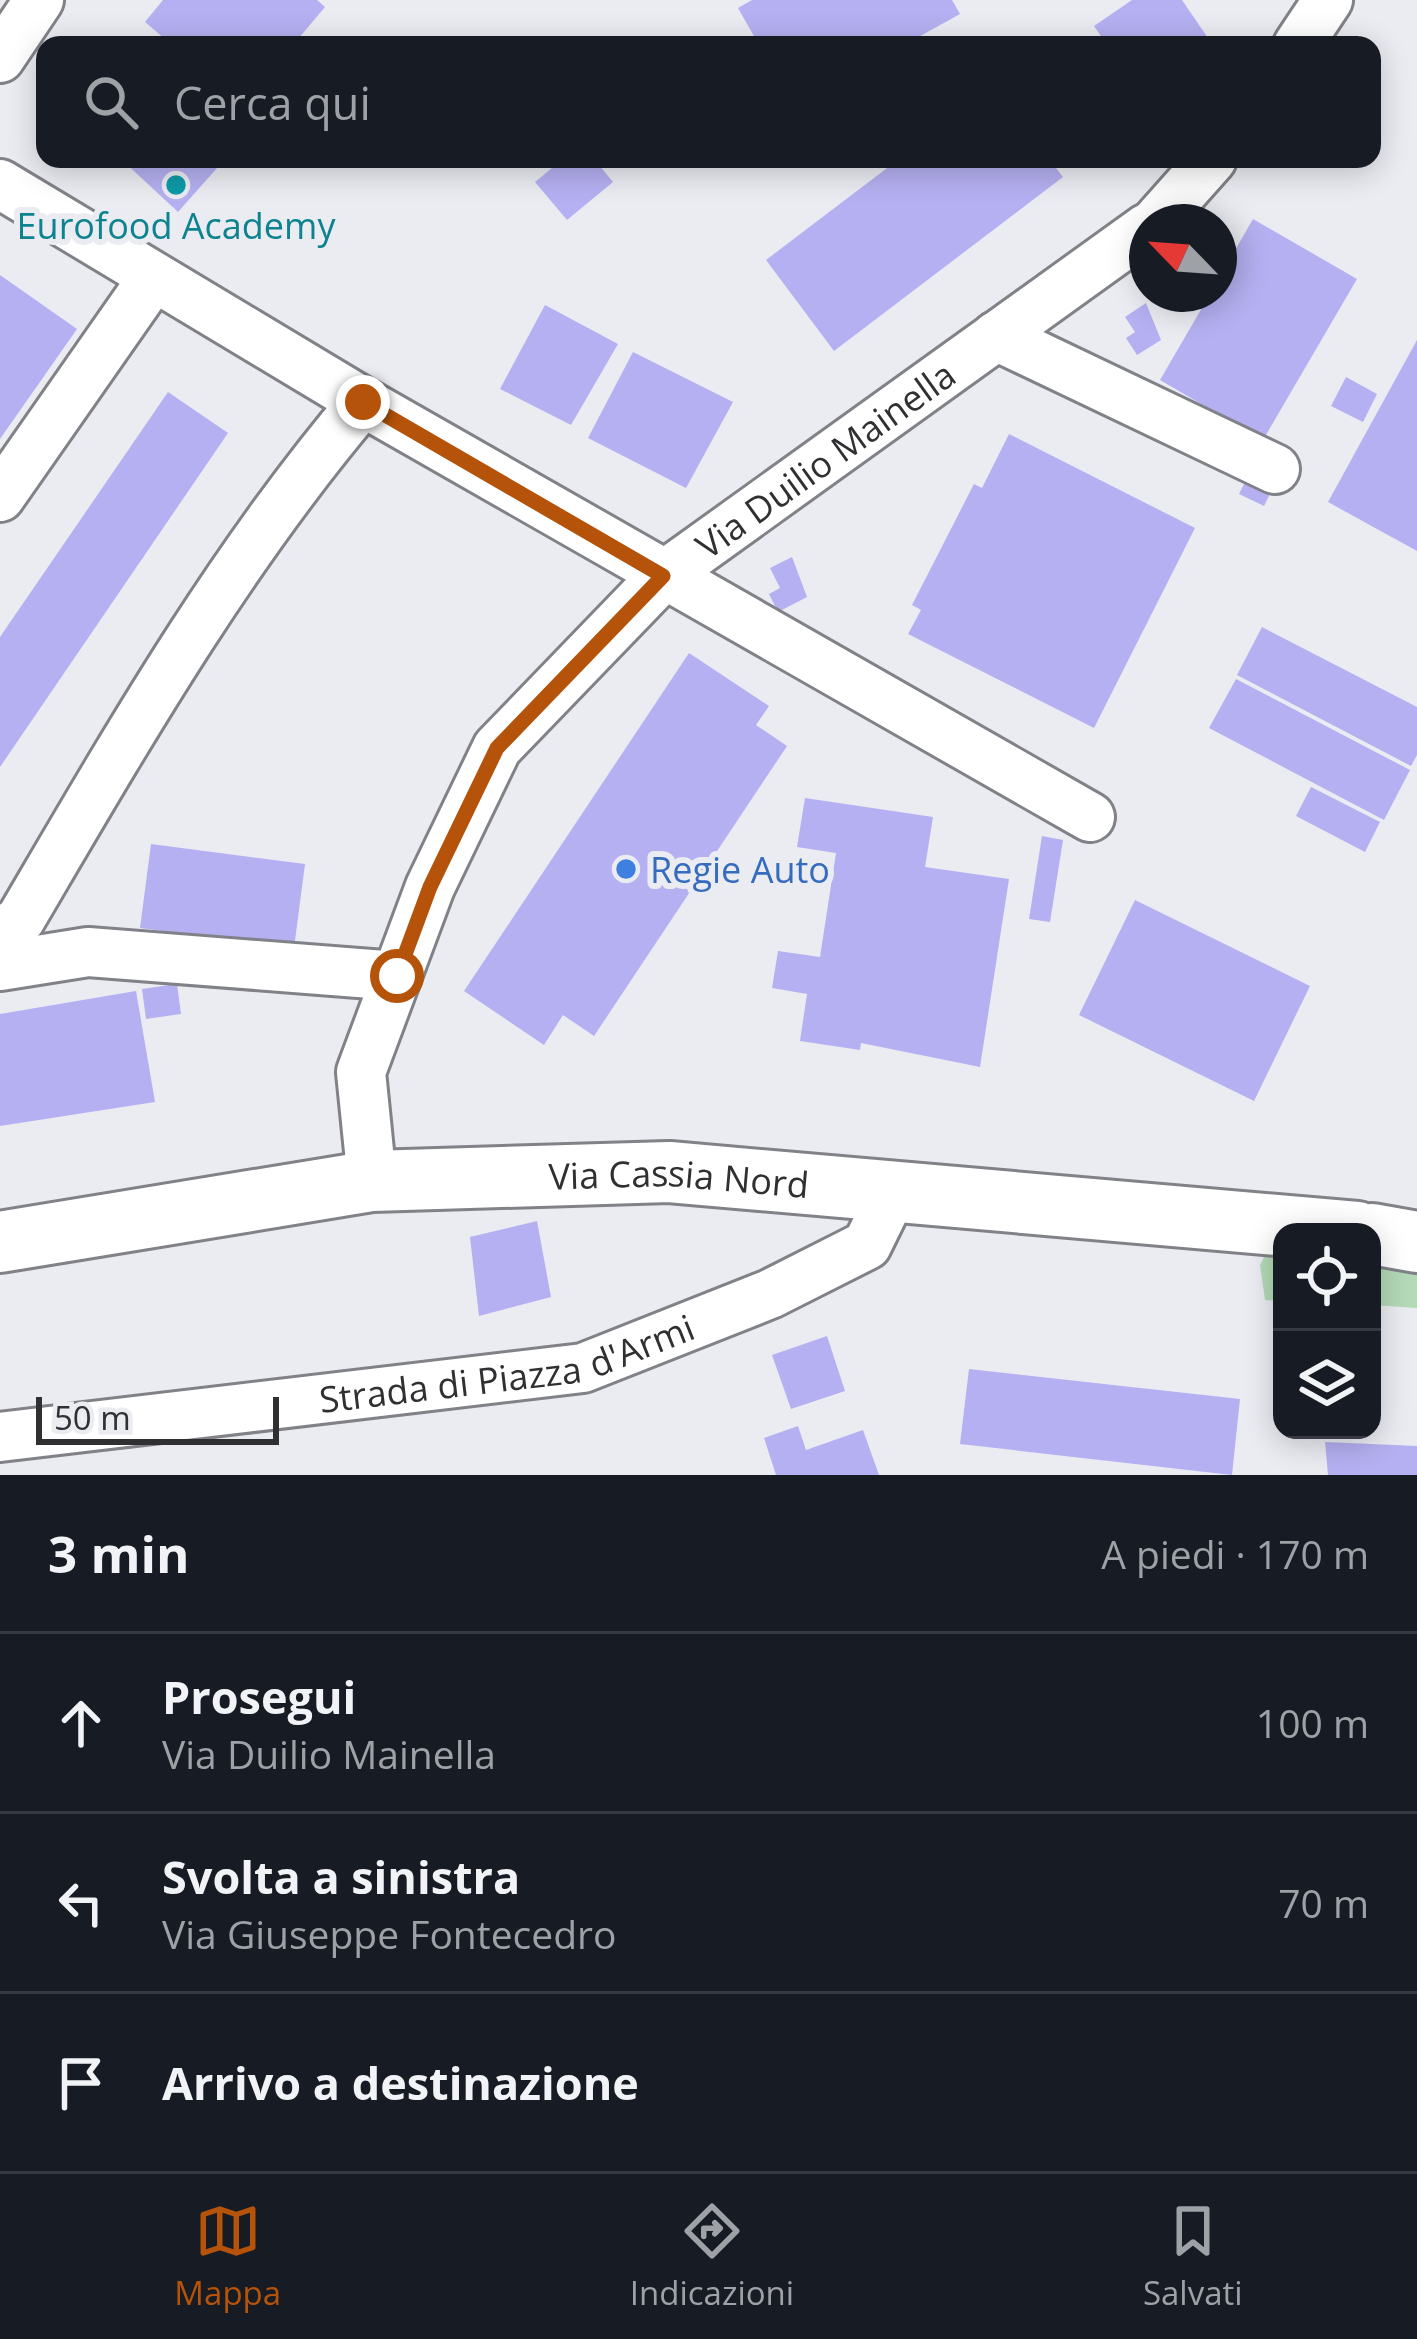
<!DOCTYPE html>
<html lang="it">
<head>
<meta charset="utf-8">
<style>
  :root { --surface:#171b24; --page:#20242c; --text:#f1f3f6; --muted:#9ea1a6; --line:#363941; --accent:#b45309 }
  body { margin:0; font-family:"Open Sans",sans-serif; background:var(--page); color:var(--text) }
  .controls { position:absolute; right:36px; bottom:36px; display:grid; overflow:hidden; border-radius:24px; box-shadow:0 6px 30px #0003 }
  .controls button { width:108px; height:108px; display:grid; place-items:center; padding:0; border:0; border-bottom:3px solid var(--line); background:var(--surface); color:var(--text); font:60px sans-serif }
  .compass { position:absolute; left:1129px; top:204px; width:108px; height:108px; border-radius:50%; background:var(--surface); box-shadow:0 6px 30px #0003; rotate:295deg }
  .scale { position:absolute; left:36px; bottom:30px; width:243px; box-sizing:border-box; padding-left:12px; border:6px solid #303033; border-top:0; font-size:33px; line-height:42px; white-space:nowrap; color:#303033; -webkit-text-stroke:9px #eaecf2; paint-order:stroke }
  .stop { position:absolute; width:36px; height:36px; margin:-27px; border:9px solid #b45309; border-radius:50%; background:#fff }
  .stop.end { background:#b45309; border-color:#fff; box-shadow:0 3px 12px #0008 }
  .list { margin:0; padding:0; list-style:none }
  h2 { display:flex; justify-content:space-between; align-items:center; height:156px; margin:0; padding:0 48px; font-size:51px }
  h2 small { font-size:39px; font-weight:400; color:var(--muted) }
  .list li { display:grid; grid-template-columns:78px 1fr auto; gap:36px; align-items:center; box-sizing:border-box; height:180px; padding:0 48px; border-top:3px solid var(--line) }
  .list b { display:block; font-size:45px; white-space:nowrap }
  .list p { margin:0; font-size:39px; white-space:nowrap; color:var(--muted) }
  .list em { font-size:39px; font-style:normal; color:var(--muted) }
  .icon { flex:none; width:66px; height:66px; fill:none; stroke:currentColor; stroke-width:2; stroke-linecap:round; stroke-linejoin:round }
  .map { position:relative; flex:none; width:1417px; height:1475px; overflow:hidden }
  .search { position:absolute; background:var(--surface); box-shadow:0 6px 30px #0003; left:36px; right:36px; top:36px; height:132px; display:flex; align-items:center; gap:30px; box-sizing:border-box; padding:0 42px; border-radius:24px; color:var(--muted); font-size:45px }
  .sheet { height:696px; background:var(--surface) }
  nav { display:flex; justify-content:space-around; align-items:center; box-sizing:border-box; height:168px; border-top:3px solid var(--line); background:var(--surface); font-size:33px; color:var(--muted) }
  nav a { display:grid; justify-items:center; gap:6px }
  nav .on { color:var(--accent) }
  .map>svg:first-child { display:block }
  .green { fill:#b3d9b7 }
  .building { fill:#b5b0f1 }
  .lines { fill:none; stroke-linecap:round; stroke-linejoin:round }
  .minor-casing { stroke:#818288; stroke-width:54 }
  .major-casing { stroke:#818288; stroke-width:66 }
  .minor { stroke:#fff; stroke-width:48 }
  .major { stroke:#fff; stroke-width:60 }
  .route { stroke:#b45309; stroke-width:15 }
  .culture-dot { fill:#0f9aa8; stroke:#eaecf2; stroke-width:4.5 }
  .shop-dot { fill:#3f7fe0; stroke:#eaecf2; stroke-width:4.5 }
  .labels { text-anchor:middle; dominant-baseline:central; stroke-width:12; stroke-linejoin:round; paint-order:stroke }
  .culture-label { font-size:36px; fill:#0d838f; stroke:#eaecf2 }
  .street-label { font-size:36px; fill:#303033; stroke:#eaecf2 }
  .shop-label { font-size:36px; fill:#366cbe; stroke:#eaecf2; text-anchor:start }
</style>
</head>
<body>
<div class="map">
<svg width="1417" height="1475" viewBox="0 0 1417 1475">
  <rect width="100%" height="100%" fill="#eaecf2"/>
  <g class="green">
    <polygon points="1270,1246 1282,1248 1282,1301 1265,1300 1260,1265"/>
    <polygon points="1372,1263 1417,1272 1417,1308 1372,1305"/>
  </g>
  <g class="building">
    <polygon points="163,0 317,0 325,7 293,45 172,45 145,22"/>
    <polygon points="752,0 952,0 960,14 904,45 759,45 738,8"/>
    <polygon points="1132,0 1182,0 1210,41 1107,45 1094,26"/>
    <polygon points="121,159 225,159 178,212"/>
    <polygon points="563,159 594,159 613,182 567,220 535,182"/>
    <polygon points="899,159 1049,159 1063,177 834,351 766,260"/>
    <polygon points="1253,219 1357,279 1263,440 1160,380 1210,294 1219,294 1219,278"/>
    <polygon points="0,275 77,329 0,439"/>
    <polygon points="1146,303 1161,340 1137,355 1126,338 1135,332 1125,317"/>
    <polygon points="545,305 618,344 571,425 500,389"/>
    <polygon points="1417,340 1417,551 1328,502"/>
    <polygon points="633,352 733,402 686,488 588,438"/>
    <polygon points="1346,377 1377,394 1363,422 1331,406"/>
    <polygon points="168,392 228,433 0,767 0,637"/>
    <polygon points="1009,434 1195,528 1094,728 908,634 921,610 912,605 974,484 982,488"/>
    <polygon points="1246,480 1271,492 1264,506 1239,494"/>
    <polygon points="792,557 807,597 778,612 769,594 780,588 770,568"/>
    <polygon points="1262,627 1417,707 1417,755 1411,766 1237,675"/>
    <polygon points="689,653 769,706 756,725 787,746 594,1036 563,1015 544,1045 464,991"/>
    <polygon points="1236,679 1410,770 1384,820 1209,728"/>
    <polygon points="1311,787 1380,822 1365,852 1296,816"/>
    <polygon points="805,798 933,817 925,867 1009,879 980,1067 861,1043 860,1050 800,1041 807,994 772,988 778,951 820,957 836,853 797,847"/>
    <polygon points="1042,836 1063,840 1050,922 1029,919"/>
    <polygon points="151,844 305,864 294,948 140,928"/>
    <polygon points="1135,900 1310,986 1254,1101 1079,1015"/>
    <polygon points="177,984 181,1014 146,1019 142,989"/>
    <polygon points="136,991 155,1102 0,1126 0,1014"/>
    <polygon points="537,1221 551,1297 479,1316 470,1237"/>
    <polygon points="827,1336 845,1391 791,1409 772,1355"/>
    <polygon points="969,1369 1240,1399 1232,1475 960,1444"/>
    <polygon points="798,1426 806,1450 863,1430 879,1475 776,1475 764,1438"/>
    <polygon points="1325,1442 1417,1446 1417,1475 1328,1475"/>
  </g>
  <g class="lines">
    <defs>
      <g id="minor">
        <polyline points="1298,45 1328,0"/>
        <polyline points="0,58 39,0"/>
        <polyline points="0,184 363,402 1090,817"/>
        <polyline points="1156,222 1212,159"/>
        <polyline points="996,336 1275,469"/>
        <polyline points="0,497 153,278"/>
        <path d="M0,934L20,920C124,743 229,559 363,402"/>
        <polyline points="0,966 88,952 397,976"/>
        <path id="s1" d="M372,1181L361,1072L430,887L497,748L663,576L1147,228"/>
        <path id="s2" d="M0,1437L583,1368L770,1294L867,1245L892,1194"/>
      </g>
      <g id="major">
        <polyline points="1372,1234 1417,1242"/>
        <path id="s3" d="M0,1242L372,1181L669,1172L1357,1232"/>
      </g>
    </defs>
    <use href="#minor" class="minor-casing"/>
    <use href="#major" class="major-casing"/>
    <use href="#minor" class="minor"/>
    <use href="#major" class="major"/>
  </g>
  <g class="lines">
    <polyline class="route" points="363,402 663,576 497,748 430,887 397,976"/>
  </g>
  <circle class="culture-dot" cx="176" cy="185" r="12"/>
  <circle class="shop-dot" cx="626" cy="869" r="12"/>
  <g class="labels">
    <g class="culture-label">
      <text x="176" y="225">Eurofood Academy</text>
    </g>
    <g class="street-label">
      <text stroke="none"><textPath href="#s1" startOffset="900">Via Duilio Mainella</textPath></text>
      <text stroke="none"><textPath href="#s3" startOffset="684">Via Cassia Nord</textPath></text>
      <text stroke="none"><textPath href="#s2" startOffset="513">Strada di Piazza d'Armi</textPath></text>
    </g>
    <g class="shop-label">
      <text x="650" y="869">Regie Auto</text>
    </g>
  </g>
</svg>
<div class="controls">
<button><svg class="icon" aria-label="locate" viewBox="0 0 24 24"><circle cx="12" cy="12" r="6"/><path d="M12 2v4M12 18v4M2 12h4M18 12h4"/></svg></button>
<button><svg class="icon" aria-label="layers" viewBox="0 0 24 24"><path d="M12 4l9 5-9 5-9-5zM3 14l9 5 9-5"/></svg></button>
</div>
<svg class="compass" viewBox="-18 -18 36 36"><path d="M0-13l5 13h-10z" fill="#e53935"/><path d="M0 13l5-13h-10z" fill="#9ea1a6"/></svg>
<div class="scale">50 m</div>
<div class="stop" style="left:397px;top:976px"></div>
<div class="stop end" style="left:363px;top:402px"></div>
<div class="search"><svg class="icon" aria-label="search" viewBox="0 0 24 24"><circle cx="10" cy="10" r="6"/><path d="M15 15l6 6"/></svg>Cerca qui</div>
</div>
<section class="sheet">
<h2>3 min<small>A piedi · 170 m</small></h2>
<ul class="list">
<li><svg class="icon" aria-label="ahead" viewBox="0 0 24 24"><path d="M12 20V5M6 11l6-6 6 6"/></svg><div><b>Prosegui</b><p>Via Duilio Mainella</p></div><em>100 m</em></li>
<li><svg class="icon" aria-label="left" viewBox="0 0 24 24"><path d="M17 20v-9H6M10 6l-5 5 5 5"/></svg><div><b>Svolta a sinistra</b><p>Via Giuseppe Fontecedro</p></div><em>70 m</em></li>
<li><svg class="icon" aria-label="arrive" viewBox="0 0 24 24"><path d="M6 21V4h12l-3 4 3 4H6"/></svg><div><b>Arrivo a destinazione</b></div></li>
</ul>
</section>
<nav>
<a class="on"><svg class="icon" aria-label="map" viewBox="0 0 24 24"><path d="M3 6l6-2 6 2 6-2v14l-6 2-6-2-6 2zM9 4v14M15 6v14"/></svg>Mappa</a>
<a><svg class="icon" aria-label="directions" viewBox="0 0 24 24"><path d="M12 3l9 9-9 9-9-9zM9 14v-3h6M13 9l2 2-2 2"/></svg>Indicazioni</a>
<a><svg class="icon" aria-label="saved" viewBox="0 0 24 24"><path d="M7 4h10v16l-5-4-5 4z"/></svg>Salvati</a>
</nav>
</body>
</html>
